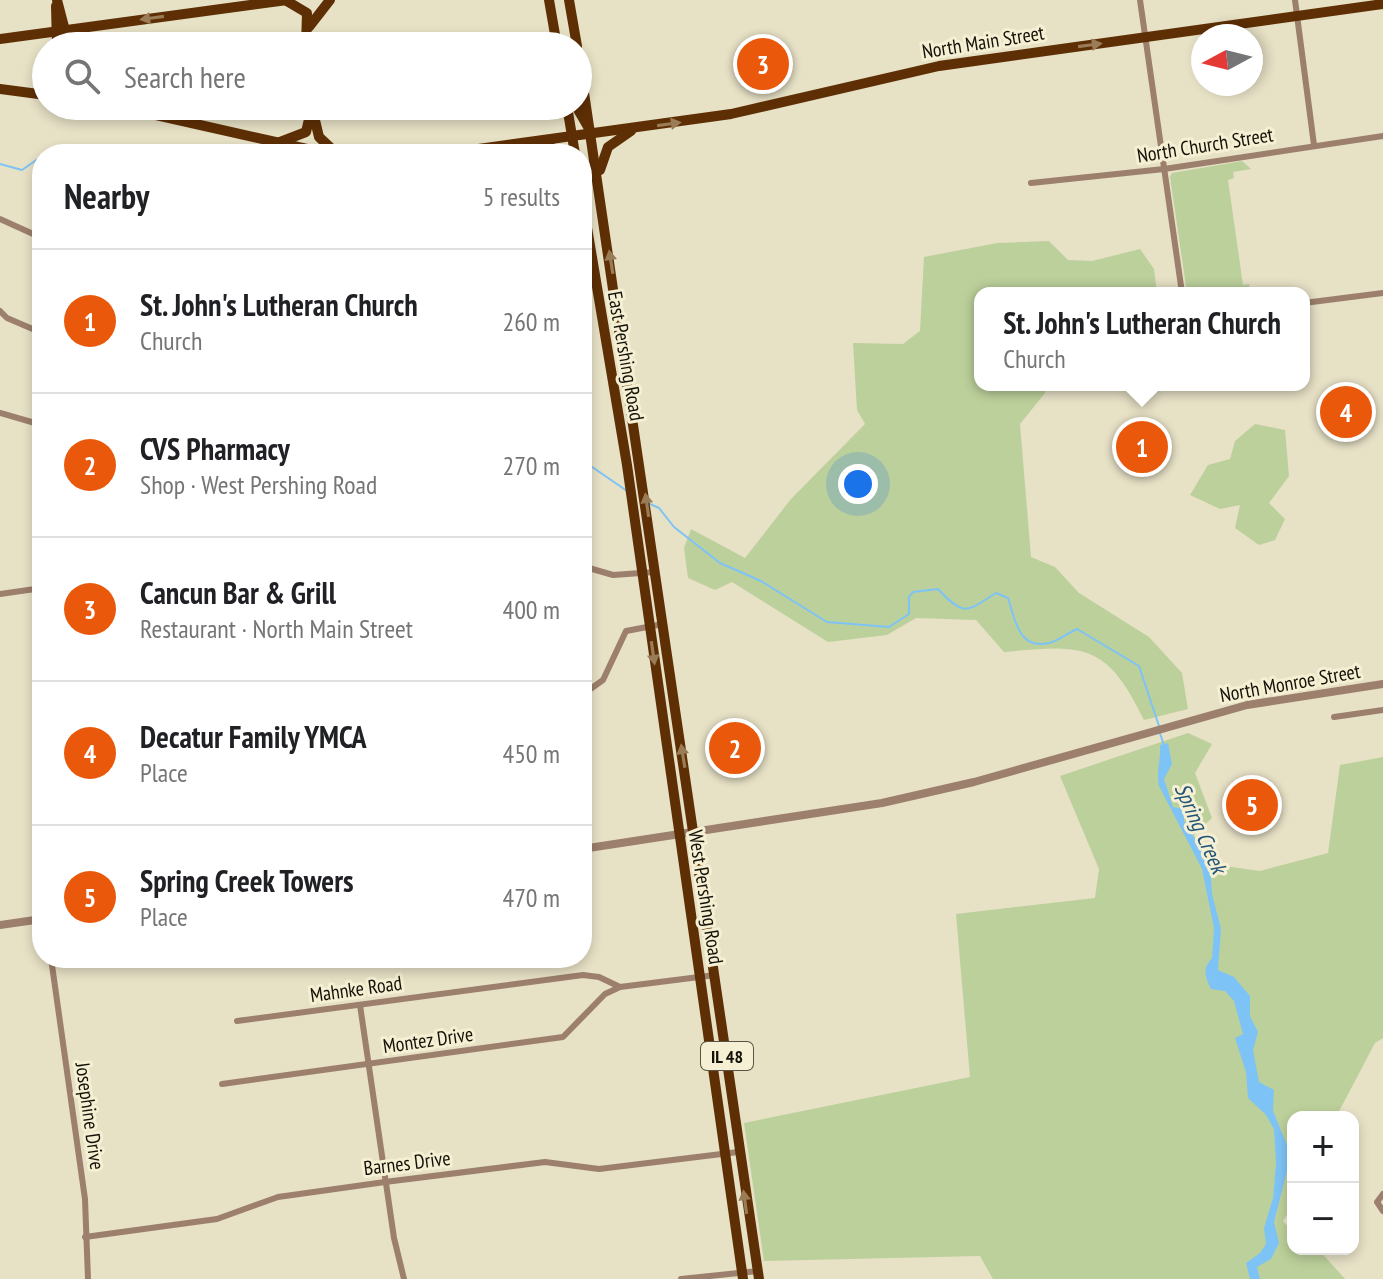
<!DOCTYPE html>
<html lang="en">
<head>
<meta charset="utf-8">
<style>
  :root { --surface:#fff; --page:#f6f6f6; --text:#202124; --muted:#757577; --line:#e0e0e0; --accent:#ea580c }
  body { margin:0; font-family:"PT Sans Narrow",sans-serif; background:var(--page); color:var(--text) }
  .controls { position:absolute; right:24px; bottom:24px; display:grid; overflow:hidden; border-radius:16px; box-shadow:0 4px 12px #0003 }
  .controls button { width:72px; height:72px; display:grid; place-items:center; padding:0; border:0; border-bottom:2px solid var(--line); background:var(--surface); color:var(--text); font:40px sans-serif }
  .compass { position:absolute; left:1191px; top:24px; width:72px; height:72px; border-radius:50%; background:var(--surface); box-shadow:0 4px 12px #0003; rotate:263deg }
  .you { position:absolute; left:858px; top:484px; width:28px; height:28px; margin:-20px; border:6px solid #fff; border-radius:50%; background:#1a73e8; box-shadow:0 0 0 12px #1a73e833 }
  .badge { display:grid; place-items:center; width:52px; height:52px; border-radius:50%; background:var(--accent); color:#fff; font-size:26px; font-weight:700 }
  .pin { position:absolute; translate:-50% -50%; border:4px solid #fff; box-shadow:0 2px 8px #0006 }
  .popup { position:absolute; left:974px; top:287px; width:336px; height:104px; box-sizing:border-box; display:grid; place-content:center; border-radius:16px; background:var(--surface); filter:drop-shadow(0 2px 6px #0005); font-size:26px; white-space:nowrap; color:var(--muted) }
  .popup b { font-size:30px; color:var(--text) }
  .popup::after { content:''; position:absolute; left:50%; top:100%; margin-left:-16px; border:16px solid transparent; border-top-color:var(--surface) }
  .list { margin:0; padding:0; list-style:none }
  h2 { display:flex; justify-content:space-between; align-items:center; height:104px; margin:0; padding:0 32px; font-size:34px }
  h2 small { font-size:26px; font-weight:400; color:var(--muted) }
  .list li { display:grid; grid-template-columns:52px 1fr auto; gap:24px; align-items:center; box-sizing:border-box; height:144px; padding:0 32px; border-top:2px solid var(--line) }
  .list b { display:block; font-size:30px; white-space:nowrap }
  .list p { margin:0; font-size:26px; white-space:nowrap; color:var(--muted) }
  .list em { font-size:26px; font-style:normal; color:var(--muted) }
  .icon { flex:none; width:44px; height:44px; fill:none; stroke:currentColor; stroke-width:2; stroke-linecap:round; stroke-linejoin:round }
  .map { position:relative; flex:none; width:1383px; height:1279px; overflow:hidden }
  .search { position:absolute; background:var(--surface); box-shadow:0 4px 12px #0003; left:32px; top:32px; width:560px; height:88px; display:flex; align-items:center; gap:20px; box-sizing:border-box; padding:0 28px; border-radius:44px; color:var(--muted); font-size:30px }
  .panel { position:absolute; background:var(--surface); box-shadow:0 4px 12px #0003; left:32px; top:144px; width:560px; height:824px; border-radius:32px }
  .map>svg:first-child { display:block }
  .green { fill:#bcd09b }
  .water { fill:#7ec3f5 }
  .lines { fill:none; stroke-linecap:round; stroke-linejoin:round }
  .stream { stroke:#7ec3f5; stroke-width:2 }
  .minor { stroke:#9c7f6c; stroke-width:6 }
  .tertiary { stroke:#9c7f6c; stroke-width:8 }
  .primary { stroke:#5e2f05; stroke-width:10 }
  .oneway { fill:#9a7c57 }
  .labels { text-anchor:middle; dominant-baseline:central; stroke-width:6; stroke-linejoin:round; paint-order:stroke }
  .shield { fill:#f5efd3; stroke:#585445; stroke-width:2 }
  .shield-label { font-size:18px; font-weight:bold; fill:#141208 }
  .street-label { font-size:20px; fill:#141208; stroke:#f5efd3 }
  .water-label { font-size:22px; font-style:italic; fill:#257; stroke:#f5efd3 }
</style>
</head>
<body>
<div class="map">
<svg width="1383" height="1279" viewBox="0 0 1383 1279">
  <rect width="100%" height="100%" fill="#e7e1c6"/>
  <g class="green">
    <polygon points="1242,161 1251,169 1233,172 1234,178 1228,180 1243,285 1249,284 1250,292 1269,289 1269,293 1187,293 1170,177 1172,173"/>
    <path d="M1049,241L1068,260L1092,261L1140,249L1154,269L1157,293H980V385H1045V393L1020,424L1031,557L1055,567L1079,593L1149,637L1182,673L1188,709L1144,720C1107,643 1084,644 1004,652L976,620L916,618L887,635L828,642L732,582L715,590L688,578L684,548L691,529L745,558L791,499L865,424L857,410L853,343L903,344L920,331L924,257L997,243Z"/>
    <polygon points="1255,424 1285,430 1289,476 1269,503 1285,519 1275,540 1259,545 1235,528 1240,505 1220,509 1190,495 1208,465 1230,459 1235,441"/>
    <polygon points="1188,733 1212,744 1195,773 1212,818 1194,835 1210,864 1260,871 1328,853 1340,765 1383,757 1383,1038 1375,1043 1336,1117 1293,1117 1293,1205 1283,1221 1293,1234 1293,1249 1318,1249 1345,1279 993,1279 980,1256 764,1261 744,1123 970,1077 956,914 1095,898 1099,869 1060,776"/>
  </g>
  <path class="water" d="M1168,743L1172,764L1164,779L1173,807L1184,809V821L1210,864L1212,894L1221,929L1218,970L1234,977L1250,996V1016L1258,1032L1253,1050L1259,1082L1274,1090L1273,1111L1291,1155L1274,1222L1279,1243L1271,1259L1257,1267L1260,1279H1250L1246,1263L1260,1253L1266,1244L1264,1228L1273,1198L1276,1163L1274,1129L1266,1115L1248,1098L1246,1072L1235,1038L1243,1034L1234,1001L1225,991L1211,989C1205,976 1202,969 1212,958L1214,928L1202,869L1159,786C1156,771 1161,760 1160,745Z"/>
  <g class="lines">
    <g class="stream">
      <polyline points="59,154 62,154"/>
      <polyline points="0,164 22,170 42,156"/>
      <polyline points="582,460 627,491"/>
      <path d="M650,504L659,508L674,527L720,563L761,581L827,622L889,627L909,614V597L913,592L938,589C965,618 967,611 996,593L1008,598C1015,619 1018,650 1049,643C1058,641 1068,633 1077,629L1139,666L1159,726"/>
      <polyline points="1160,733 1164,746"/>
    </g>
    <g class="minor">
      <polyline points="1140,0 1182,293"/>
      <polyline points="1295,0 1314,145"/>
      <polyline points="1031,183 1164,169 1383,136"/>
      <polyline points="0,219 42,238"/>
      <polyline points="1304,303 1383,293"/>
      <polyline points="0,311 7,318 42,333"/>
      <polyline points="0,413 42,425"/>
      <polyline points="582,566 613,575 655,572"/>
      <polyline points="0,594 42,588"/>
      <polyline points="582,695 603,680 626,631 663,624"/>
      <polyline points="1334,717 1383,710"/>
      <polyline points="51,958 85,1199 88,1279"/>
      <polyline points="360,1005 394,1238 404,1279"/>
      <polyline points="237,1021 583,975 599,977 620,987 715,975"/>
      <polyline points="222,1084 563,1037 605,994 620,987"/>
      <polyline points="1383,1194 1377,1202 1383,1211"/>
      <polyline points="85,1237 217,1219 278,1197 385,1182 545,1162 599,1169 738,1152"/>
      <polyline points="681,1279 758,1271"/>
    </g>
    <g class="tertiary">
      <polyline points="582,849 882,803 974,782 1247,705 1383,684"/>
      <polyline points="0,925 42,919"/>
    </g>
    <g class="primary">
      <polyline points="57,0 69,46"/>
      <polyline points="285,0 307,13 306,46"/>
      <polyline points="549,0 557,46"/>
      <polyline points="569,0 577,46"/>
      <polyline points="56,6 57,46"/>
      <polyline points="309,27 330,0"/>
      <polyline points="0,39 287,0"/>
      <polyline points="578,52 759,1279"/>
      <polyline points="0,89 46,95"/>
      <polyline points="116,106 307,149 379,153 464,151 731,114 939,66 1383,4"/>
      <polyline points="567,106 575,154"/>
      <polyline points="576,106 591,132"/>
      <polyline points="313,112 319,137 335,152"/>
      <polyline points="280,142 306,132 312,107"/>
      <polyline points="538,142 567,154"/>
      <polyline points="600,170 608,147 631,131"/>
      <polyline points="582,198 627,465 743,1279"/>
    </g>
  </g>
  <defs><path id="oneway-solid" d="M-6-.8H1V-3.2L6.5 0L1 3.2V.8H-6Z" transform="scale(2)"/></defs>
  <g class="oneway">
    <use href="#oneway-solid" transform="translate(152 18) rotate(172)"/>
    <use href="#oneway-solid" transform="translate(1090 45) rotate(-8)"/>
    <use href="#oneway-solid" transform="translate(669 124) rotate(-8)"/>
    <use href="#oneway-solid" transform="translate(611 262) rotate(-99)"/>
    <use href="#oneway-solid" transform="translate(647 505) rotate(-98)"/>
    <use href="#oneway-solid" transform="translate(653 653) rotate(82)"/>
    <use href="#oneway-solid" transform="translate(683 756) rotate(-99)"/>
    <use href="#oneway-solid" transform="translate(745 1202) rotate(-98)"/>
  </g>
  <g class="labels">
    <rect class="shield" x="701" y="1042" width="52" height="28" rx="6"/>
    <g class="shield-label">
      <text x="727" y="1056">IL 48</text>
    </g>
    <g class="street-label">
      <text transform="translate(983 42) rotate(-9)">North Main Street</text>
      <text transform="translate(1205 145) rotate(-9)">North Church Street</text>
      <text transform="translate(626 356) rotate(80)">East Pershing Road</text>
      <text transform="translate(1290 683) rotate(-10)">North Monroe Street</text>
      <text transform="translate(706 897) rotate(81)">West Pershing Road</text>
      <text transform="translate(356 989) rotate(-8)">Mahnke Road</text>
      <text transform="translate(428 1040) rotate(-8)">Montez Drive</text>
      <text transform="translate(90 1116) rotate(82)">Josephine Drive</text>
      <text transform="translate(407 1163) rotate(-7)">Barnes Drive</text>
    </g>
    <g class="water-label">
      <text transform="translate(1201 828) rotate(66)">Spring Creek</text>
    </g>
  </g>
</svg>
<div class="controls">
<button>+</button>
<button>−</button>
</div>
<svg class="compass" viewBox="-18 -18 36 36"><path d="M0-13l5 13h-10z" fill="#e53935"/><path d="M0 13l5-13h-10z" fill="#757577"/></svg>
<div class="you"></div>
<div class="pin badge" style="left:1142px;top:447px">1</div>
<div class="popup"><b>St. John's Lutheran Church</b>Church</div>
<div class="pin badge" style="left:735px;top:748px">2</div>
<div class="pin badge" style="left:763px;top:64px">3</div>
<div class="pin badge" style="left:1346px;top:412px">4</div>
<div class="pin badge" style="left:1252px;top:805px">5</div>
<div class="search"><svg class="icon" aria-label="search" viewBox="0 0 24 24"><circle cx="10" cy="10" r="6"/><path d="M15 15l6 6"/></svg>Search here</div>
<section class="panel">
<h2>Nearby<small>5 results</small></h2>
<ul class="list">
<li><span class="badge">1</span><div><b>St. John's Lutheran Church</b><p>Church</p></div><em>260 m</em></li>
<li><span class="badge">2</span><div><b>CVS Pharmacy</b><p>Shop · West Pershing Road</p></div><em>270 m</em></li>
<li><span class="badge">3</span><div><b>Cancun Bar &amp; Grill</b><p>Restaurant · North Main Street</p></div><em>400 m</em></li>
<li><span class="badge">4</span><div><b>Decatur Family YMCA</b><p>Place</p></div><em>450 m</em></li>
<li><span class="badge">5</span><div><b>Spring Creek Towers</b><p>Place</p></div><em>470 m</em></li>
</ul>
</section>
</div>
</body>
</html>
